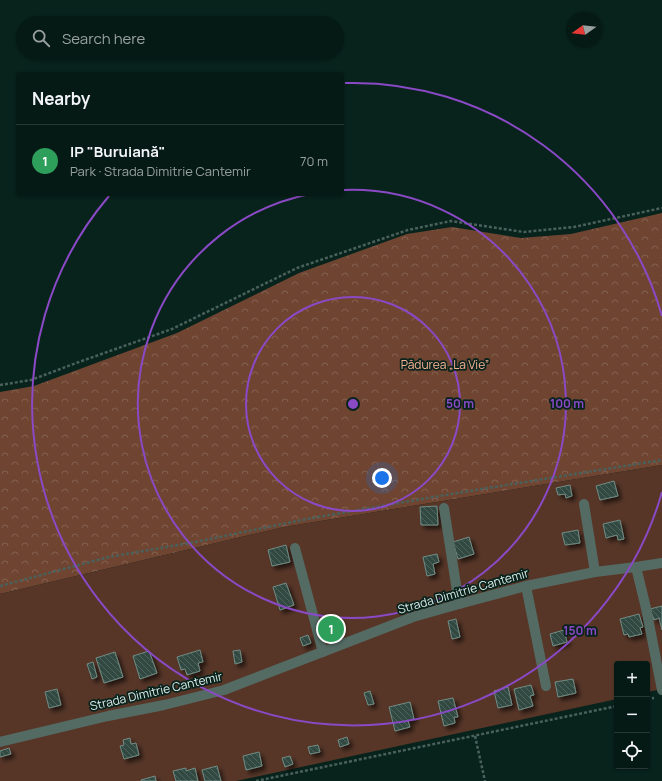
<!DOCTYPE html>
<html lang="en">
<head>
<meta charset="utf-8">
<style>
  :root { --surface:#061a15; --page:#0f231e; --text:#f1f3f6; --muted:#98a1a0; --line:#273834; --accent:#f1a17d }
  body { margin:0; font-family:Manrope,sans-serif; background:var(--page); color:var(--text) }
  .controls { position:absolute; right:12px; bottom:12px; display:grid; overflow:hidden; border-radius:4px; box-shadow:0 1px 3px #0004 }
  .controls button { width:36px; height:36px; display:grid; place-items:center; padding:0; border:0; border-bottom:1px solid var(--line); background:var(--surface); color:var(--text); font:20px sans-serif }
  .compass { position:absolute; left:566px; top:12px; width:36px; height:36px; border-radius:50%; background:var(--surface); box-shadow:0 1px 3px #0004; rotate:255deg }
  .you { position:absolute; left:382px; top:478px; width:14px; height:14px; margin:-10px; border:3px solid #fff; border-radius:50%; background:#1a73e8; box-shadow:0 0 0 6px #1a73e833 }
  .badge { display:grid; place-items:center; width:26px; height:26px; border-radius:50%; background:var(--accent); color:#fff; font-size:13px; font-weight:700 }
  .pin { position:absolute; translate:-50% -50%; border:2px solid #fff; box-shadow:0 1px 4px #0006 }
  .list { margin:0; padding:0; list-style:none }
  h2 { display:flex; justify-content:space-between; align-items:center; height:52px; margin:0; padding:0 16px; font-size:17px }
  h2 small { font-size:13px; font-weight:400; color:var(--muted) }
  .list li { display:grid; grid-template-columns:26px 1fr auto; gap:12px; align-items:center; box-sizing:border-box; height:72px; padding:0 16px; border-top:1px solid var(--line) }
  .list b { display:block; font-size:15px; white-space:nowrap }
  .list p { margin:0; font-size:13px; white-space:nowrap; color:var(--muted) }
  .list em { font-size:13px; font-style:normal; color:var(--muted) }
  .icon { flex:none; width:22px; height:22px; fill:none; stroke:currentColor; stroke-width:2; stroke-linecap:round; stroke-linejoin:round }
  .map { position:relative; flex:none; width:662px; height:781px; overflow:hidden }
  .search { position:absolute; background:var(--surface); box-shadow:0 1px 3px #0004; left:16px; top:16px; width:328px; height:44px; display:flex; align-items:center; gap:10px; box-sizing:border-box; padding:0 14px; border-radius:22px; color:var(--muted); font-size:15px }
  .panel { position:absolute; background:var(--surface); box-shadow:0 1px 3px #0004; left:16px; top:72px; width:328px; height:124px; border-radius:4px }
  .map>svg:first-child { display:block }
  .forest { fill:url(#forest-crowns) }
  .garden { fill:#573628 }
  .building { fill:url(#building-back-hatch); stroke:#718c84; filter:url(#shadow) }
  .lines { fill:none; stroke-linecap:round; stroke-linejoin:round }
  .path { stroke:#4a605b; stroke-width:2.5; stroke-dasharray:3 2; stroke-linecap:butt }
  .minor { stroke:#546b64; stroke-width:10 }
  .ring { fill:none; stroke:#8a49c5; stroke-width:2 }
  .labels { text-anchor:middle; dominant-baseline:central; stroke-width:3.5; stroke-linejoin:round; paint-order:stroke }
  .park-label { font-size:12px; fill:#fcb394; stroke:#08221c }
  .street-label { font-size:12px; fill:#ddebe7; stroke:#08221c }
  .centre { fill:#8a49c5; stroke:#08221c; stroke-width:2 }
  .ring-label { font-size:12px; text-anchor:middle; font-weight:bold; fill:#8a49c5; stroke:#08221c; stroke-width:3.5; stroke-linejoin:round; paint-order:stroke }
</style>
</head>
<body>
<div class="map">
<svg width="662" height="781" viewBox="0 0 662 781">
  <defs>
    <pattern id="forest-crowns" width="20" height="18" patternUnits="userSpaceOnUse"><rect width="20" height="18" fill="#6f4532"/><path d="M2 6a3 3 0 1 1 6 0M12 15a3 3 0 1 1 6 0" fill="none" stroke="#836050"/></pattern>
    <pattern id="building-back-hatch" width="6" height="6" patternUnits="userSpaceOnUse"><rect width="6" height="6" fill="#304a43"/><path d="M-1 5l2 2M0 0l6 6M5-1l2 2" fill="none" stroke="#4e645e"/></pattern>
    <filter id="shadow"><feDropShadow dx="3.5" dy="3.5" stdDeviation="2" flood-color="#0009"/></filter>
  </defs>
  <rect width="100%" height="100%" fill="#08221c"/>
  <polygon class="forest" points="662,213 662,465 284,527 0,594 0,392 34,386 177,333 299,273 407,234 452,227 521,238 571,234"/>
  <polygon class="garden" points="662,465 662,689 647,692 647,664 617,664 617,699 236,781 0,781 0,594 284,527"/>
  <g class="building">
    <polygon points="614,481 618,496 600,500 596,486"/>
    <polygon points="570,485 572,496 566,498 565,494 558,495 556,488"/>
    <polygon points="437,506 438,525 421,525 420,507"/>
    <polygon points="620,520 624,539 618,540 617,535 606,538 603,524"/>
    <polygon points="578,530 580,543 565,545 562,533"/>
    <polygon points="469,537 474,554 458,559 453,542"/>
    <polygon points="286,545 290,562 272,566 268,550"/>
    <polygon points="437,554 439,562 433,564 435,574 427,576 423,557"/>
    <polygon points="286,583 294,605 280,610 273,587"/>
    <polygon points="662,606 662,630 659,618 654,620 650,609"/>
    <polygon points="639,614 643,627 640,628 642,634 629,637 628,634 624,635 620,619"/>
    <polygon points="456,619 460,637 452,639 448,621"/>
    <polygon points="564,630 567,642 553,646 550,634"/>
    <polygon points="308,635 311,643 303,646 300,638"/>
    <polygon points="200,650 203,662 198,663 200,671 187,675 185,669 181,670 177,657"/>
    <polygon points="240,650 242,662 235,664 233,651"/>
    <polygon points="149,651 157,673 140,679 133,656"/>
    <polygon points="115,652 123,677 104,683 96,658"/>
    <polygon points="93,662 97,677 92,679 87,664"/>
    <polygon points="573,679 576,693 558,697 555,682"/>
    <polygon points="531,685 534,695 530,696 533,706 519,710 514,689"/>
    <polygon points="508,687 512,705 498,708 494,691"/>
    <polygon points="57,689 61,705 49,708 45,692"/>
    <polygon points="370,691 374,704 368,705 364,693"/>
    <polygon points="453,698 458,717 454,717 455,723 444,726 438,701"/>
    <polygon points="410,702 414,719 408,721 410,727 395,731 389,707"/>
    <polygon points="347,737 349,744 340,747 338,740"/>
    <polygon points="130,738 131,744 136,743 139,755 124,759 120,746 124,745 123,740"/>
    <polygon points="318,745 320,752 310,754 308,747"/>
    <polygon points="9,748 11,754 0,757 0,751"/>
    <polygon points="259,752 262,766 246,770 243,756"/>
    <polygon points="290,756 293,764 285,767 282,758"/>
    <polygon points="217,766 221,781 205,781 202,770"/>
    <polygon points="186,768 186,771 195,768 198,781 176,781 173,771"/>
    <polygon points="155,776 156,781 141,781 141,780"/>
  </g>
  <g class="lines">
    <g class="path">
      <polyline points="0,385 31,380 79,362 172,329 297,268 408,230 451,221 524,232 574,227 662,208"/>
      <polyline points="0,586 109,557 195,542 312,518 457,493 662,460"/>
      <polyline points="647,699 654,698"/>
      <polyline points="475,736 485,781"/>
      <polyline points="256,781 617,706"/>
    </g>
    <g class="minor">
      <polyline points="584,504 595,572"/>
      <polyline points="444,508 459,604"/>
      <polyline points="295,548 323,652"/>
      <polyline points="636,567 646,608 662,690"/>
      <polyline points="526,586 546,686"/>
      <polyline points="0,742 108,716 164,705 224,690 413,617 459,604 526,586 595,572 636,567 662,563"/>
    </g>
  </g>
  <g class="ring">
    <circle cx="353" cy="404" r="107"/>
    <path d="M344 190A214 214 0 1 1 310 194"/>
    <path d="M662 492A321 321 0 1 1 109 196M345 83A321 321 0 0 1 662 316"/>
  </g>
  <g class="labels">
    <g class="park-label">
      <text x="445" y="364">Pădurea „La Vie”</text>
    </g>
    <g class="street-label">
      <text transform="translate(463 591) rotate(-16)">Strada Dimitrie Cantemir</text>
      <text transform="translate(156 691) rotate(-13)">Strada Dimitrie Cantemir</text>
    </g>
  </g>
  <circle cx="353" cy="404" r="6" class="centre"/>
  <g class="ring-label">
    <text x="460" y="408">50 m</text>
    <text x="567" y="408">100 m</text>
    <text x="580" y="635">150 m</text>
  </g>
</svg>
<div class="controls">
<button>+</button>
<button>−</button>
<button><svg class="icon" aria-label="locate" viewBox="0 0 24 24"><circle cx="12" cy="12" r="6"/><path d="M12 2v4M12 18v4M2 12h4M18 12h4"/></svg></button>
</div>
<svg class="compass" viewBox="-18 -18 36 36"><path d="M0-13l5 13h-10z" fill="#e53935"/><path d="M0 13l5-13h-10z" fill="#98a1a0"/></svg>
<div class="you"></div>
<div class="pin badge" style="left:331px;top:629px;background:#2e9e5b">1</div>
<div class="search"><svg class="icon" aria-label="search" viewBox="0 0 24 24"><circle cx="10" cy="10" r="6"/><path d="M15 15l6 6"/></svg>Search here</div>
<section class="panel">
<h2>Nearby<small></small></h2>
<ul class="list">
<li><span class="badge" style="background:#2e9e5b">1</span><div><b>IP &quot;Buruiană&quot;</b><p>Park · Strada Dimitrie Cantemir</p></div><em>70 m</em></li>
</ul>
</section>
</div>
</body>
</html>
